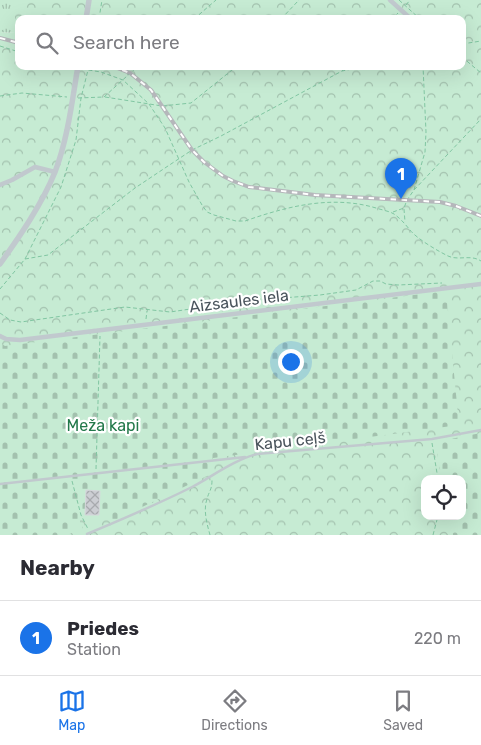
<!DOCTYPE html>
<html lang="en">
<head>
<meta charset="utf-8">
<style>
  :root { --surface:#fff; --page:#f2f2f3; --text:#2b2b33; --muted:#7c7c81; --line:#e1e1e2; --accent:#1a73e8 }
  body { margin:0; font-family:Rubik,sans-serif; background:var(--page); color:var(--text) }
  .controls { position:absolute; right:15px; bottom:15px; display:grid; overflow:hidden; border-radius:10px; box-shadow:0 5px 20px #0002 }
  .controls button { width:45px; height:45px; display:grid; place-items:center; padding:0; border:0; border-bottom:1px solid var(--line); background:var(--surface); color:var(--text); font:25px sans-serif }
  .you { position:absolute; left:290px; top:361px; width:18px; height:18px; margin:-12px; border:4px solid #fff; border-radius:50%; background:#1a73e8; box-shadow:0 0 0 8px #1a73e833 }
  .badge { display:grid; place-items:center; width:32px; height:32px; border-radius:50%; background:var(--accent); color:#fff; font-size:16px; font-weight:700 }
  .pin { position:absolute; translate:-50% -41px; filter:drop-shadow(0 1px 2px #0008) }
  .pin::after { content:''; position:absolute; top:26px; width:18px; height:15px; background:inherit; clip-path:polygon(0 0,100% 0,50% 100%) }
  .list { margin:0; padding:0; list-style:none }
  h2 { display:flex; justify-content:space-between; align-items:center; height:65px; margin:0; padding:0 20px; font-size:21px }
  h2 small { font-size:16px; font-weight:400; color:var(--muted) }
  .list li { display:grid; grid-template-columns:32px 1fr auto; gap:15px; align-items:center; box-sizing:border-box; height:75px; padding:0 20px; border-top:1px solid var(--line) }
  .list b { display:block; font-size:19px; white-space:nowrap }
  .list p { margin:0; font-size:16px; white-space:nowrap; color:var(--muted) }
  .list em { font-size:16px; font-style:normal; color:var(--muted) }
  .icon { flex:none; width:28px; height:28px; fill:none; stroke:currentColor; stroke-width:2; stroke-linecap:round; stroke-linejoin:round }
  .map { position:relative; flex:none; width:481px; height:535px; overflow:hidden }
  .search { position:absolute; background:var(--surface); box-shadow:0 5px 20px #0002; left:15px; right:15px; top:15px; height:55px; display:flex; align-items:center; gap:12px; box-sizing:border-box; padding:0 18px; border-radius:10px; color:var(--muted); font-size:19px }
  .sheet { height:140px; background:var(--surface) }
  nav { display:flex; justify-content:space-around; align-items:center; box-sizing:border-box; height:70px; border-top:1px solid var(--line); background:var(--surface); font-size:14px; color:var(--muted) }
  nav a { display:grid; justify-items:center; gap:2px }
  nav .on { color:var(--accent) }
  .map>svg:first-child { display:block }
  .forest { fill:url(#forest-crowns); fill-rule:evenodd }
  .cemetery { fill:url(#cemetery-stones) }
  .park { fill:url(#park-tufts) }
  .building { fill:url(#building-cross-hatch); stroke:#d6d8dc }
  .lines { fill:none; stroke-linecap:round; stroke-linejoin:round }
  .path { stroke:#81c6a2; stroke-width:1; stroke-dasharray:4 2.5; stroke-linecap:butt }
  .service { stroke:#c1c9ce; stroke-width:2.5 }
  .minor { stroke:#c1c9ce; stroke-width:4.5 }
  .tertiary { stroke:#c1c9ce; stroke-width:5.5 }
  .rail-casing { stroke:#b5b7bb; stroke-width:4 }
  .rail { stroke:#fff; stroke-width:2; stroke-dasharray:5.5; stroke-linecap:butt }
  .labels { text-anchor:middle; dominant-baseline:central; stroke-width:4.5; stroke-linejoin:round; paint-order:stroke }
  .street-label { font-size:16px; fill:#4b555d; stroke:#fff }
  .park-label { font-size:16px; fill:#22784a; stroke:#fff }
</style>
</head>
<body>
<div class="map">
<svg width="481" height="535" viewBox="0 0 481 535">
  <defs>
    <pattern id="forest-crowns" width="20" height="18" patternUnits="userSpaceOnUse" patternTransform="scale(1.25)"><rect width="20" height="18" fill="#c6ebd3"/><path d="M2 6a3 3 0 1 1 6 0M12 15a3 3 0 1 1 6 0" fill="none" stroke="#a3c1ae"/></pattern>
    <pattern id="cemetery-stones" width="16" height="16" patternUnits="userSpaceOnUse" patternTransform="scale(1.25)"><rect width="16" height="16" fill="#c6ebd3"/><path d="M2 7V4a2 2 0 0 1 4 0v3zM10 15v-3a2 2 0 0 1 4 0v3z" fill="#a3c1ae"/></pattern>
    <pattern id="park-tufts" width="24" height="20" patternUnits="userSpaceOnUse" patternTransform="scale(1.25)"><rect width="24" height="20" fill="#c6ebd3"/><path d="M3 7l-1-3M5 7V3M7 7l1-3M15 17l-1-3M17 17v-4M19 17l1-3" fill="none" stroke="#a3c1ae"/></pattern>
    <pattern id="building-cross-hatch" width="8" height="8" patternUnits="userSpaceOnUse" patternTransform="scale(1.25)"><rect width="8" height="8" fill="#ccced3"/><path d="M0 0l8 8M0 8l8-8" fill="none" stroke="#a8aaae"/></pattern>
  </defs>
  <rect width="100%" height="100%" fill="#f4f2f2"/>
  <path class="forest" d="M15,0H481V535H0V32L15,33ZM19,19H462V66H19ZM425,479H462V516H425Z"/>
  <g class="cemetery">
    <polygon points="446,291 459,425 213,458 213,473 115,520 105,519 99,515 80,515 80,522 83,528 67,535 0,535 0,343 5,346"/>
    <polygon points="481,433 481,535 453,535 449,516 462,516 462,479 442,479 435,442"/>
  </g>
  <polygon class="park" points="0,0 15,0 15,33 0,32"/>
  <polygon class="building" points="86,490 100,491 99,515 85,515"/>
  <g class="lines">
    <g class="path">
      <polyline points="399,0 420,19"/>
      <polyline points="406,5 410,0"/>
      <polyline points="99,19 102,0"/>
      <polyline points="194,19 216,0"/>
      <polyline points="281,19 299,0"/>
      <polyline points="392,19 398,13"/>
      <polyline points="462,44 481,41"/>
      <polyline points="0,46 19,52"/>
      <polyline points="462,57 481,73"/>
      <path d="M82,69L101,72L123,80L149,104L165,128L189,182L202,205L207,212L214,215L236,221H245C288,206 332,195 376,208C382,210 389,211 394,214C401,219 405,224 410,230C417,239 438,251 448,256C459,261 470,254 481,261"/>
      <polyline points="342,71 347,66"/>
      <polyline points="0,96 22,93 67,97"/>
      <polyline points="105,97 162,106 191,103 237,66"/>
      <polyline points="78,98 104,97 138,66"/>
      <polyline points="414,190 425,152 426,132 423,66"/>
      <polyline points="404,209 405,222"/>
      <polyline points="393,212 404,208 407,200 414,190 481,119"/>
      <polyline points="25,259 48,255 135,188 192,150 221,136 342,71 367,66"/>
      <polyline points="0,289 25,259 61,187 76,140 81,98 89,66"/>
      <polyline points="237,308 243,306 245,301"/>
      <polyline points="0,313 10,320 21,322 125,307 170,312 245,301 320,295 356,290 373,281 380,281 386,284 398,285 442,283"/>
      <polyline points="146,319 147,311"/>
      <polyline points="432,443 438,479"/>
      <polyline points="96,469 100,336"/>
      <polyline points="72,481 81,515 88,529"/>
      <path d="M210,535C207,524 203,510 207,499C209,491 212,490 212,480"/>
      <polyline points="433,535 438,516"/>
    </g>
    <g class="service">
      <polyline points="0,484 245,457"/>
      <path d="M87,534C123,519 158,504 192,487C213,476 234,460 257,454L432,439L481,430"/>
    </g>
    <g class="minor">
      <polyline points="390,0 411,19"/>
      <polyline points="0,185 12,180 35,167 55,172"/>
      <polyline points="0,336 6,339 20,340 481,284"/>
    </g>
    <g class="tertiary">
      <polyline points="86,19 89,0"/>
      <path d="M0,264C20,236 42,204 55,172C68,138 72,101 78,66"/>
    </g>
    <defs>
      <g id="rail">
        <polyline points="0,38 19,43"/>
        <polyline points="112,66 130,73 151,90 192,150 204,162 223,176 233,181 249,187 315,195 440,202 456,206 481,216"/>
      </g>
    </defs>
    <use href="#rail" class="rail-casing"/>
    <use href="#rail" class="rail"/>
  </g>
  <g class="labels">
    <g class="street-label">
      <text transform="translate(239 301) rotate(-7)">Aizsaules iela</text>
      <text transform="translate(290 441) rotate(-6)">Kapu ceļš</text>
    </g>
    <g class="park-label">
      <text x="103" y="425">Meža kapi</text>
    </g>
  </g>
</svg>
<div class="controls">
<button><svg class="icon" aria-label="locate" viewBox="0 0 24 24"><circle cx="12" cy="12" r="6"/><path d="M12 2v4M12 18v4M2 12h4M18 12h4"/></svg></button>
</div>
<div class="you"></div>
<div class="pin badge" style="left:401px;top:199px">1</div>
<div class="search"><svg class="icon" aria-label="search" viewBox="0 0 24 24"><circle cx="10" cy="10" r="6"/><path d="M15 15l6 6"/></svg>Search here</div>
</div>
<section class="sheet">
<h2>Nearby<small></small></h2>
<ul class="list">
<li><span class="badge">1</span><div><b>Priedes</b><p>Station</p></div><em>220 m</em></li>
</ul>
</section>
<nav>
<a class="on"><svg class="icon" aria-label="map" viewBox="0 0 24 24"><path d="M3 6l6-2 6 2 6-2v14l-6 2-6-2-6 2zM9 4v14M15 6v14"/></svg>Map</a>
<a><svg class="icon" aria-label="directions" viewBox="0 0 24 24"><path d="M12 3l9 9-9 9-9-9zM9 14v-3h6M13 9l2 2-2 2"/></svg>Directions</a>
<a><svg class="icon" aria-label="saved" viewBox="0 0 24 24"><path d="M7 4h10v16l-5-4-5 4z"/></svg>Saved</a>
</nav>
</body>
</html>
